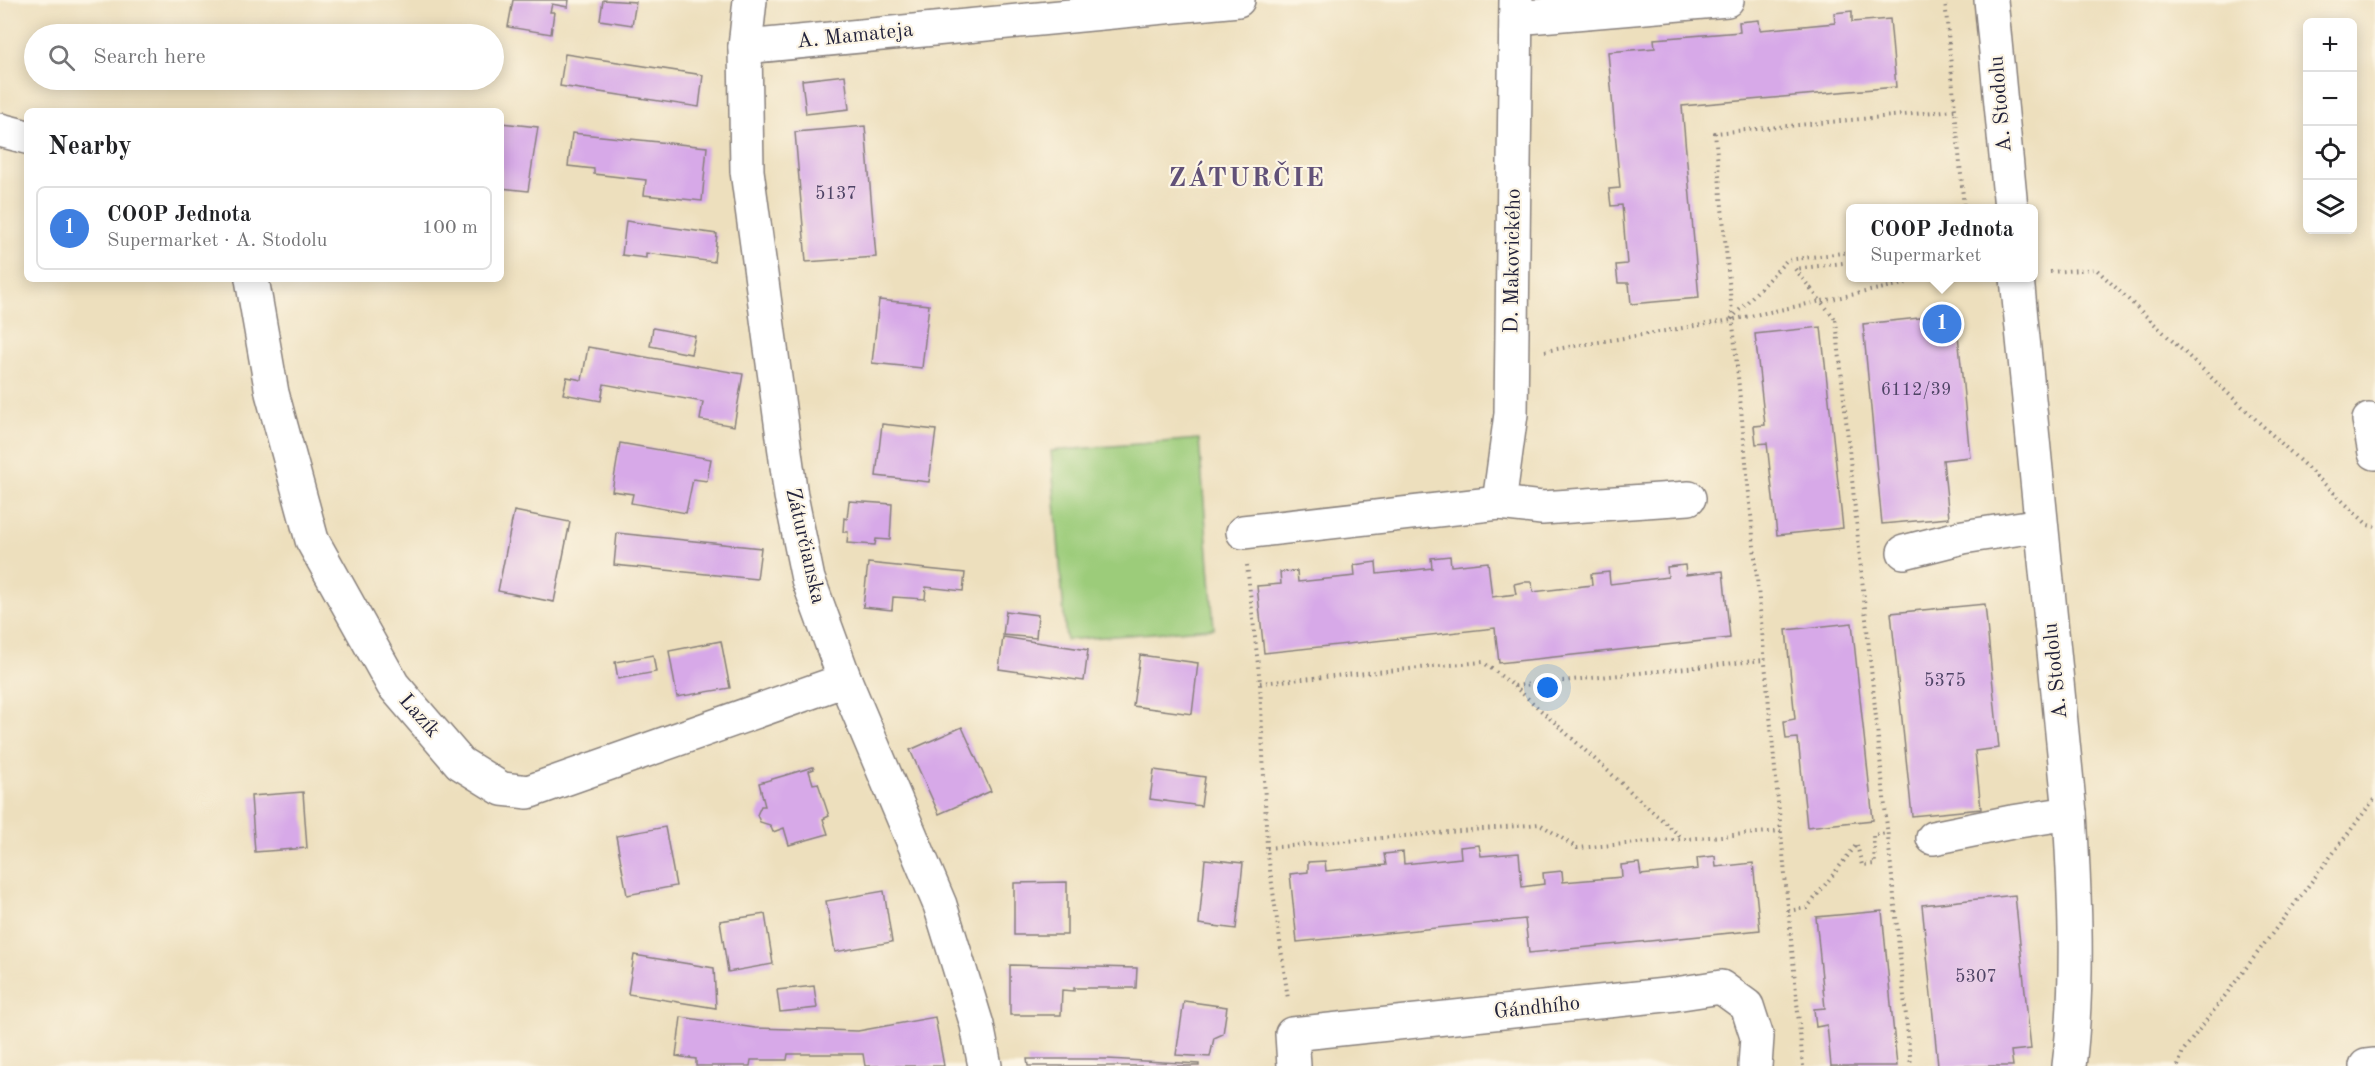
<!DOCTYPE html>
<html lang="en">
<head>
<meta charset="utf-8">
<style>
  :root { --surface:#fff; --page:#f2f2f2; --text:#202124; --muted:#757577; --line:#e0e0e0; --accent:#d1495b }
  body { margin:0; font-family:"Old Standard TT",serif; background:var(--page); color:var(--text) }
  .controls { position:absolute; right:18px; top:18px; display:grid; overflow:hidden; border-radius:9px; box-shadow:0 3px 15px #0003 }
  .controls button { width:54px; height:54px; display:grid; place-items:center; padding:0; border:0; border-bottom:2px solid var(--line); background:var(--surface); color:var(--text); font:30px sans-serif }
  .you { position:absolute; left:1548px; top:688px; width:21px; height:21px; margin:-15px; border:4px solid #fff; border-radius:50%; background:#1a73e8; box-shadow:0 0 0 9px #1a73e833 }
  .badge { display:grid; place-items:center; width:39px; height:39px; border-radius:50%; background:var(--accent); color:#fff; font-size:20px; font-weight:700 }
  .pin { position:absolute; translate:-50% -50%; border:3px solid #fff; box-shadow:0 2px 6px #0006 }
  .popup { position:absolute; left:1846px; top:204px; width:192px; height:78px; box-sizing:border-box; display:grid; place-content:center; border-radius:9px; background:var(--surface); filter:drop-shadow(0 2px 4px #0005); font-size:20px; white-space:nowrap; color:var(--muted) }
  .popup b { font-size:22px; color:var(--text) }
  .popup::after { content:''; position:absolute; left:50%; top:100%; margin-left:-12px; border:12px solid transparent; border-top-color:var(--surface) }
  .list { margin:0; padding:0; list-style:none }
  h2 { display:flex; justify-content:space-between; align-items:center; height:78px; margin:0; padding:0 24px; font-size:26px }
  h2 small { font-size:20px; font-weight:400; color:var(--muted) }
  .list li { display:grid; grid-template-columns:39px 1fr auto; gap:18px; align-items:center; box-sizing:border-box; height:84px; margin:0 12px 12px; padding:0 12px; border:2px solid var(--line); border-radius:9px }
  .list b { display:block; font-size:22px; white-space:nowrap }
  .list p { margin:0; font-size:20px; white-space:nowrap; color:var(--muted) }
  .list em { font-size:20px; font-style:normal; color:var(--muted) }
  .icon { flex:none; width:33px; height:33px; fill:none; stroke:currentColor; stroke-width:2; stroke-linecap:round; stroke-linejoin:round }
  .map { position:relative; flex:none; width:2375px; height:1066px; overflow:hidden }
  .search { position:absolute; background:var(--surface); box-shadow:0 3px 15px #0003; left:24px; top:24px; width:480px; height:66px; display:flex; align-items:center; gap:15px; box-sizing:border-box; padding:0 21px; border-radius:33px; color:var(--muted); font-size:22px }
  .panel { position:absolute; background:var(--surface); box-shadow:0 3px 15px #0003; left:24px; top:108px; width:480px; height:174px; border-radius:9px }
  .map>svg:first-child { display:block }
  .garden { fill:#9ccc7a; stroke:#5f775a; stroke-width:1.5 }
  .building { fill:#d7a9e8 }
  .lines { fill:none; stroke-linecap:round; stroke-linejoin:round }
  .minor-casing { stroke:#88807c; stroke-width:36 }
  .path { stroke:#88807c; stroke-width:4; stroke-dasharray:1.5 4.5; stroke-linecap:butt }
  .minor { stroke:#fff; stroke-width:33 }
  .path-bridge { stroke:#88807c; stroke-width:4; stroke-dasharray:1.5 4.5; stroke-linecap:butt }
  .labels { text-anchor:middle; dominant-baseline:central; stroke-width:4.5; stroke-linejoin:round; paint-order:stroke }
  .number-label { font-size:18px; fill:#4f4466 }
  .street-label { font-size:21px; fill:#22223b; stroke:#fcf5e5 }
  .district-label { font-size:27px; font-weight:bold; letter-spacing:1.5px; fill:#615178; stroke:#fcf5e5 }
</style>
</head>
<body>
<div class="map">
<svg width="2375" height="1066" viewBox="0 0 2375 1066">
  <rect width="100%" height="100%" fill="#fcf5e5"/>
  <filter id="ink" filterUnits="userSpaceOnUse"><feTurbulence type="fractalNoise" baseFrequency=".0167" numOctaves="2"/><feDisplacementMap in="SourceGraphic" scale="12" xChannelSelector="R" yChannelSelector="G"/><feConvolveMatrix kernelMatrix="1 2 1 2 8 2 1 2 1" color-interpolation-filters="sRGB"/></filter>
  <filter id="wash" filterUnits="userSpaceOnUse"><feTurbulence type="fractalNoise" baseFrequency=".008" numOctaves="4" result="noise"/><feDisplacementMap in="SourceGraphic" scale="24" xChannelSelector="R" yChannelSelector="G"/><feGaussianBlur stdDeviation="1.35" result="paint"/><feColorMatrix in="noise" values="0 0 0 0 0 0 0 0 0 0 0 0 0 0 0 0 0 1.4 0 .05"/><feComposite in="paint" operator="in"/></filter>
  <g filter="url(#wash)">
    <rect width="100%" height="100%" fill="#eddfbd"/>
    <polygon class="garden" points="1199,439 1214,628 1066,640 1051,451"/>
    <g id="blocks">
      <g class="building">
        <polygon points="513,0 569,0 568,7 552,4 550,12 554,12 551,34 508,27"/>
        <polygon points="603,0 636,2 632,25 600,20"/>
        <polygon points="1852,11 1852,22 1890,19 1896,87 1682,106 1699,298 1631,304 1629,283 1618,283 1616,265 1627,264 1622,205 1611,206 1610,198 1609,189 1620,188 1608,52 1655,48 1654,39 1740,32 1739,22 1759,20 1760,30 1835,23 1834,13"/>
        <polygon points="565,54 703,75 699,107 560,86"/>
        <polygon points="845,75 849,109 806,114 802,80"/>
        <polygon points="501,123 538,127 528,191 501,188"/>
        <polygon points="865,126 876,257 806,262 795,132"/>
        <polygon points="572,133 707,147 702,201 644,195 646,180 594,174 594,169 568,166"/>
        <polygon points="626,221 717,234 714,262 646,253 646,258 622,255"/>
        <polygon points="879,300 929,305 922,368 872,363"/>
        <polygon points="1956,314 1970,457 1943,460 1949,518 1882,524 1863,324"/>
        <polygon points="1821,327 1843,528 1777,535 1767,443 1756,444 1754,426 1765,425 1755,334"/>
        <polygon points="653,328 695,336 691,354 650,346"/>
        <polygon points="588,347 743,374 734,426 700,420 703,402 604,384 601,401 563,394 567,377 582,380"/>
        <polygon points="882,424 936,430 929,482 876,476"/>
        <polygon points="620,443 711,459 707,481 693,479 686,513 631,503 633,494 612,491"/>
        <polygon points="849,501 892,504 890,540 876,539 875,545 847,543 848,532 843,532 844,518 847,519"/>
        <polygon points="514,511 570,522 554,602 498,591"/>
        <polygon points="617,533 761,548 757,579 614,565"/>
        <polygon points="1450,556 1451,566 1488,562 1492,597 1516,594 1514,584 1523,582 1532,582 1533,592 1592,585 1591,574 1609,572 1610,584 1668,577 1667,567 1685,565 1686,575 1723,571 1730,638 1499,663 1495,628 1264,653 1257,586 1281,584 1280,572 1297,571 1298,582 1355,576 1354,565 1376,562 1377,574 1432,568 1431,558"/>
        <polygon points="868,563 965,573 963,591 926,587 925,599 893,597 892,610 863,607"/>
        <polygon points="1985,604 1999,748 1975,751 1981,809 1912,816 1891,613"/>
        <polygon points="1006,611 1038,615 1036,638 1003,635"/>
        <polygon points="1852,623 1873,820 1807,827 1798,738 1786,739 1784,721 1795,719 1786,630"/>
        <polygon points="1003,637 1088,650 1084,681 999,669"/>
        <polygon points="721,641 730,688 677,697 669,651"/>
        <polygon points="653,655 656,672 618,679 615,662"/>
        <polygon points="1140,655 1198,663 1192,714 1133,706"/>
        <polygon points="962,727 991,791 939,814 910,750"/>
        <polygon points="813,767 814,769 809,771 813,784 818,783 829,816 823,819 828,834 789,845 784,828 773,832 770,825 760,822 757,815 761,806 765,806 759,783"/>
        <polygon points="1154,770 1205,777 1201,806 1150,799"/>
        <polygon points="303,792 307,848 255,852 251,796"/>
        <polygon points="665,827 676,886 627,895 616,836"/>
        <polygon points="1479,845 1481,856 1519,853 1522,887 1544,884 1543,873 1562,871 1563,882 1622,877 1621,865 1639,863 1641,875 1698,869 1697,858 1715,856 1716,867 1753,863 1760,930 1529,953 1525,919 1297,942 1290,874 1308,872 1308,862 1325,861 1326,871 1386,865 1384,854 1403,852 1404,864 1461,858 1460,847"/>
        <polygon points="1205,859 1243,863 1236,929 1199,924"/>
        <polygon points="1067,882 1067,935 1014,935 1014,883"/>
        <polygon points="884,891 892,942 835,952 826,901"/>
        <polygon points="2015,895 2031,1049 2011,1051 2013,1066 1938,1066 1922,905"/>
        <polygon points="1882,911 1897,1066 1831,1066 1827,1025 1816,1027 1814,1009 1825,1008 1816,917"/>
        <polygon points="765,914 773,964 728,972 720,921"/>
        <polygon points="634,955 714,968 716,1008 628,994"/>
        <polygon points="1010,965 1137,968 1136,988 1074,988 1074,991 1062,990 1061,1015 1010,1015"/>
        <polygon points="814,986 817,1008 780,1012 777,990"/>
        <polygon points="1184,1001 1227,1007 1223,1034 1214,1038 1210,1057 1176,1055"/>
        <polygon points="681,1017 755,1028 858,1031 935,1017 944,1066 865,1066 863,1054 788,1054 787,1060 751,1060 750,1066 696,1066 696,1059 676,1056"/>
        <polygon points="1027,1059 1107,1059 1199,1064 1199,1066 1028,1066"/>
      </g>
    </g>
  </g>
  <g filter="url(#ink)">
    <use href="#blocks" fill-opacity="0" stroke="#88807c" stroke-width="1.5"/>
    <g class="lines">
      <defs>
        <g id="minor">
          <polyline points="750,0 745,47 747,171 791,496 808,579 845,680 940,905 977,1025 985,1066"/>
          <polyline points="1991,0 2011,208"/>
          <polyline points="1516,18 1727,0"/>
          <polyline points="745,47 1238,0"/>
          <polyline points="0,130 27,137"/>
          <path d="M2017,278L2070,813C2075,897 2079,983 2069,1066"/>
          <polyline points="252,279 272,393 312,540 393,685 460,763 502,789 528,792 845,680"/>
          <polyline points="2369,420 2375,453"/>
          <polyline points="1499,503 1511,414 1516,0"/>
          <polyline points="1243,532 1499,503 1542,508 1689,498"/>
          <polyline points="1904,552 1963,537 2041,525"/>
          <polyline points="1933,838 2012,822 2070,813"/>
          <polyline points="1294,1066 1292,1034 1675,994 1721,987 1747,1006 1757,1037 1755,1066"/>
          <polyline points="2366,1066 2375,1065"/>
        </g>
      </defs>
      <use href="#minor" class="minor-casing"/>
      <g class="path">
        <polyline points="1945,0 1964,208"/>
        <polyline points="2050,272 2096,269 2368,525 2375,527"/>
        <polyline points="1811,289 1795,269 1850,262"/>
        <polyline points="1731,319 1787,260 1850,252"/>
        <polyline points="1836,320 1911,1066"/>
        <polyline points="1545,351 1731,320 1908,283 1907,278"/>
        <polyline points="1247,565 1260,683 1267,848 1288,999"/>
        <polyline points="1260,683 1483,662 1514,686 1764,660"/>
        <polyline points="1514,686 1682,838"/>
        <polyline points="1857,845 1862,865 1875,864 1873,835 1888,833"/>
        <polyline points="1267,848 1540,824 1577,848 1781,831"/>
        <polyline points="1788,911 1807,908 1857,844"/>
        <polyline points="1803,1066 1715,133 1955,110"/>
        <polyline points="2178,1066 2183,1051 2375,798"/>
      </g>
      <use href="#minor" class="minor"/>
      <polyline class="path-bridge" points="1811,289 1836,320"/>
    </g>
  </g>
  <g class="labels">
    <g class="number-label">
      <text x="836" y="194">5137</text>
      <text x="1916" y="390">6112/39</text>
      <text x="1945" y="681">5375</text>
      <text x="1976" y="977">5307</text>
    </g>
    <g class="street-label">
      <text transform="translate(855 36) rotate(-6)">A. Mamateja</text>
      <text transform="translate(2001 104) rotate(-95)">A. Stodolu</text>
      <text transform="translate(1513 261) rotate(-89)">D. Makovického</text>
      <text transform="translate(805 546) rotate(77)">Záturčianska</text>
      <text transform="translate(2056 671) rotate(-96)">A. Stodolu</text>
      <text transform="translate(419 716) rotate(49)">Lazík</text>
      <text transform="translate(1537 1008) rotate(-6)">Gándhího</text>
    </g>
    <g class="district-label">
      <text x="1247" y="178">ZÁTURČIE</text>
    </g>
  </g>
</svg>
<div class="controls">
<button>+</button>
<button>−</button>
<button><svg class="icon" aria-label="locate" viewBox="0 0 24 24"><circle cx="12" cy="12" r="6"/><path d="M12 2v4M12 18v4M2 12h4M18 12h4"/></svg></button>
<button><svg class="icon" aria-label="layers" viewBox="0 0 24 24"><path d="M12 4l9 5-9 5-9-5zM3 14l9 5 9-5"/></svg></button>
</div>
<div class="you"></div>
<div class="pin badge" style="left:1942px;top:324px;background:#3f7fe0">1</div>
<div class="popup"><b>COOP Jednota</b>Supermarket</div>
<div class="search"><svg class="icon" aria-label="search" viewBox="0 0 24 24"><circle cx="10" cy="10" r="6"/><path d="M15 15l6 6"/></svg>Search here</div>
<section class="panel">
<h2>Nearby<small></small></h2>
<ul class="list">
<li><span class="badge" style="background:#3f7fe0">1</span><div><b>COOP Jednota</b><p>Supermarket · A. Stodolu</p></div><em>100 m</em></li>
</ul>
</section>
</div>
</body>
</html>
